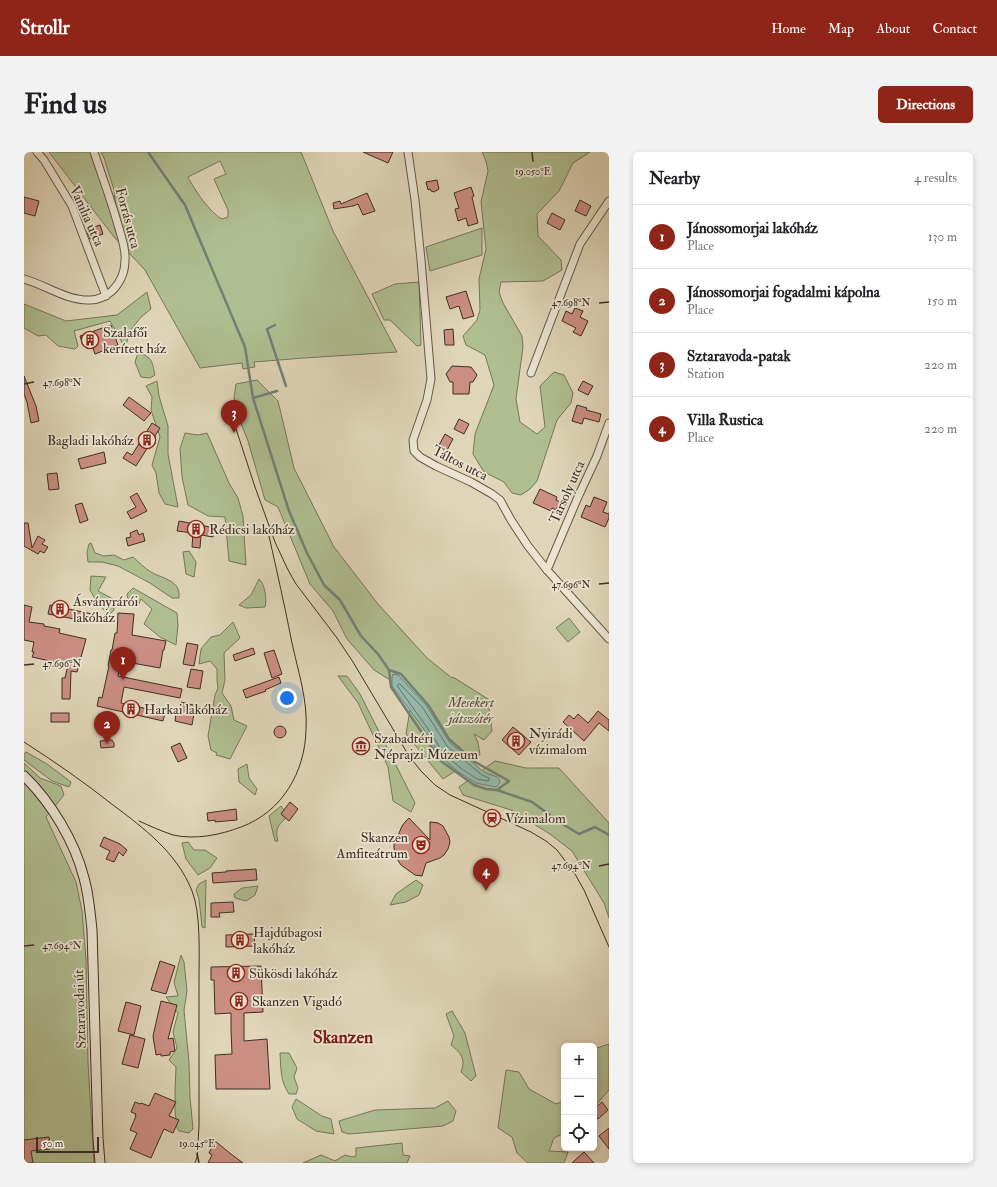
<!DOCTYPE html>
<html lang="en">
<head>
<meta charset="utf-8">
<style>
  :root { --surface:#fff; --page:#f2f2f2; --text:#202124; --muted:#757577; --line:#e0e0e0; --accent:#8f2418 }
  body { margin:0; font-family:"IM FELL Double Pica",serif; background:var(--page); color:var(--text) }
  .controls { position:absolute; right:12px; bottom:12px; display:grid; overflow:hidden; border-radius:6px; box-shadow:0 2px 6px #0003 }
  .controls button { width:36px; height:36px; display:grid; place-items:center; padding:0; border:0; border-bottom:1px solid var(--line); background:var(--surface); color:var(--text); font:20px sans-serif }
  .scale { position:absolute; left:12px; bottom:10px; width:63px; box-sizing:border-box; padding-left:4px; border:2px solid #3f2e24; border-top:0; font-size:11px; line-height:14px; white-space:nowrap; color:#3f2e24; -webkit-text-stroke:3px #eae4d1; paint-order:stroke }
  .you { position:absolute; left:263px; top:546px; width:14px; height:14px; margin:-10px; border:3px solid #fff; border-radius:50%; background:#1a73e8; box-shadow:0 0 0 6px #1a73e833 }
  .badge { display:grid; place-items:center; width:26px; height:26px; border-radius:50%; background:var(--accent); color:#fff; font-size:13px; font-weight:700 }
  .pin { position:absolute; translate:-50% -33px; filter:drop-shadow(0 1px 2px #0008) }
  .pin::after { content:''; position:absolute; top:21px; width:14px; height:12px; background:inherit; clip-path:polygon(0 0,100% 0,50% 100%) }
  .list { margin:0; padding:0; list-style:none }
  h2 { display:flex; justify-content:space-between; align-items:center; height:52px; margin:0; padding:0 16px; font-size:17px }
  h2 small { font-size:13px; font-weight:400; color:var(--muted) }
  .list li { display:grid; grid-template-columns:26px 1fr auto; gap:12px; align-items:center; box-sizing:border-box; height:64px; padding:0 16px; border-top:1px solid var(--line) }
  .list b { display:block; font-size:15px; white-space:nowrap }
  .list p { margin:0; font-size:13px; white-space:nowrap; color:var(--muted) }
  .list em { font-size:13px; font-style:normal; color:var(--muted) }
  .icon { flex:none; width:22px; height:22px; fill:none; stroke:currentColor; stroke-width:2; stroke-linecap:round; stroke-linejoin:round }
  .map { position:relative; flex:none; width:585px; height:1011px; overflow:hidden; border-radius:6px }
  header { display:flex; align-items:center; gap:24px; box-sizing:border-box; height:56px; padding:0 20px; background:var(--accent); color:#fff }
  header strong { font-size:19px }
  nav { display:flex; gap:22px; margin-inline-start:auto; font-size:14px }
  .intro { display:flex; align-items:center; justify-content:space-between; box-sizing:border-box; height:96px; padding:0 24px }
  h1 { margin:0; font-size:28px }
  .button { padding:10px 18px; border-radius:6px; background:var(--accent); color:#fff; font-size:14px; font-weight:700 }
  main { display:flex; gap:24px; padding:0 24px }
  aside { flex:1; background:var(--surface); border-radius:6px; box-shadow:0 2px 6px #0003 }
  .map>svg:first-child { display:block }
  .green { fill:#afbe91; stroke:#77765a; fill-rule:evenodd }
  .water { fill:#93b9ad; stroke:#718176 }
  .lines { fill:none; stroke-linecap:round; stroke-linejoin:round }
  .shore { stroke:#697468; stroke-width:1 }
  .stream { stroke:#718176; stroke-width:2.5 }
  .building { fill:#cb8e83; stroke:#3f2e24 }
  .street-casing { stroke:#675849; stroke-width:9 }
  .secondary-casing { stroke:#3f2e24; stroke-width:11 }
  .street { stroke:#eae4d1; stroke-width:7 }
  .secondary { stroke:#eae4d1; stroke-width:9 }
  .tram { stroke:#3f2e24; stroke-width:1 }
  .ticks { fill:none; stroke:#3f2e24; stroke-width:1.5 }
  .labels { text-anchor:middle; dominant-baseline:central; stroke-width:3.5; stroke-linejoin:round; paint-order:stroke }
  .street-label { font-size:14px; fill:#3f2e24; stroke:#eae4d1 }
  .poi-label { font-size:14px; fill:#3f2e24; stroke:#eae4d1; text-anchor:start }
  .park-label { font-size:14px; font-style:italic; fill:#554b3a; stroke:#eae4d1 }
  .district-label { font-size:18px; font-weight:bold; fill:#7a1f14; stroke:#eae4d1 }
  .ticks-label { font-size:10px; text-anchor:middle; fill:#3f2e24; stroke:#eae4d1; stroke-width:3.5; stroke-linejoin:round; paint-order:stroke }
</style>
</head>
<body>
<header>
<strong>Strollr</strong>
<nav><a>Home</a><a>Map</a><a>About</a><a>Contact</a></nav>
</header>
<div class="intro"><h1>Find us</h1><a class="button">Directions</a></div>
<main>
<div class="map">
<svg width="585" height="1011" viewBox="0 0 585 1011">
  <rect width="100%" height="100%" fill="#dfd5b8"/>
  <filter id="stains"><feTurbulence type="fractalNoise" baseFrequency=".005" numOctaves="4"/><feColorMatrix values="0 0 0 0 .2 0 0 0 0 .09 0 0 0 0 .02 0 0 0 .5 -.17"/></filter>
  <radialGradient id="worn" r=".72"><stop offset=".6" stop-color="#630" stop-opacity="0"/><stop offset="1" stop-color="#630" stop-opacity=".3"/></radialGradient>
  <g class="green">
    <path d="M25,0H70L92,62L90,38L80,6L77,0H277L309,79L373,200L280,206L230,210L231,215L219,217L218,211L176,216L121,118L90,85ZM196,9L202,22L190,27L204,58V65L198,67C186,61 170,37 164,25Z"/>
    <polygon points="458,0 566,0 549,11 535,39 513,62 514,84 537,108 538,118 519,129 477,130 475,140 479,151 498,184 499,195 492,247 496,270 513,282 521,275 516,234 530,220 540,223 549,241 547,251 533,268 513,329 506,337 497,343 488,341 480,330 460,320 449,302 451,282 470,233 461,203 442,193 439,184 453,168 456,158 455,127 462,97 457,50 464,19 462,9"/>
    <polygon points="458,76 458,103 406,119 402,95"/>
    <polygon points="395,130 397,193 393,194 366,168 360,168 348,142 371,132"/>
    <polygon points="123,140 127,157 117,165 106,179 101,196 86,169 50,179 54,194 51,197 34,194 22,183 14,184 0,176 0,152 42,169 93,163"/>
    <path d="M114,201C129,205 128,210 131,223L126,226L117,225L111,210Z"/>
    <polygon points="233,228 254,249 270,316 310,395 354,452 403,506 428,526 429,525 464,547 468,579 460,588 450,582 454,590 456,603 419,627 382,582 387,551 374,533 350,518 323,487 309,459 286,432 254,355 241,348 224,289 216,269 210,246 212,232"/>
    <polygon points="133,229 135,244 144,274 144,302 154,355 141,352 135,341 132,321 128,313 136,285 127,258 128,245 122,234"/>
    <polygon points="161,281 174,283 183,281 205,331 214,346 219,364 222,413 205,409 201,365 184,364 164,353 158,325 156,297"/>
    <path d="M67,391L71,401L80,404L90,403L100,408L109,405C115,410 120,416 127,420C139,427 157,428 155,446H148L126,431L94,414L78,410H64L63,400L65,392Z"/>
    <polygon points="165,399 172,410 170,425 162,422 159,400"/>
    <polygon points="67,424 82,425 74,439 89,447 90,458 85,463 74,452 66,438"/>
    <path d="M235,427C241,432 243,448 241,455L222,456L215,453L227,443Z"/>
    <polygon points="109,436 153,461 154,473 152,493 136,485 120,472 128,457 117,447 114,454 105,453 103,442"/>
    <polygon points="545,466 556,480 544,490 532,476"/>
    <polygon points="209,470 216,486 200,501 201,528 198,541 207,554 210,568 223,574 206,607 192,603 193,601 187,598 184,584 191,543 194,536 193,529 193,517 186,509 175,512 177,497 187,485 196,483"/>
    <polygon points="314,524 323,524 336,542 391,651 387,660 369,649 364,615 334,551"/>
    <polygon points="2,600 23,612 47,630 45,635 28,629 0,608 0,602"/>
    <polygon points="471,609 502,616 535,616 585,671 585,766 580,751 548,699 526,682 487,658 439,643 435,635"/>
    <polygon points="0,611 16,626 37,634 40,643 22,665 52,730 58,759 62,807 64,911 70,1011 0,1011"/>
    <polygon points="223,612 225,626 233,637 231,643 215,630 214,617"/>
    <path d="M257,654L260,658L257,662L262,666C253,674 251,678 254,689H251L245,664Z"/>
    <polygon points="164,690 170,698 181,698 193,706 186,716 174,723 162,707 158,691"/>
    <polygon points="182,728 181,776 178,775 175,747 172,738 175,732"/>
    <polygon points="392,728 399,733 395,743 382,750 366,753 372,742"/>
    <polygon points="234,734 231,743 222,749 211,746 210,742 218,736"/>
    <polygon points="157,803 160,810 163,839 160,858 165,911 166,945 169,977 165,981 155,979 153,976 151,959 151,938 152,915 145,908 153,896 149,880 154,861 142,845 154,844 150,830"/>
    <path d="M428,859L441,881L452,924L447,929L437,920C442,907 437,901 427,893L430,884L422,862Z"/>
    <polygon points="585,892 585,938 576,948 570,955 570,897"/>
    <path d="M256,901H265L273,916L270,925L274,936L272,942H265C256,929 257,916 256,901Z"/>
    <polygon points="482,918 495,920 505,937 532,952 540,949 540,981 530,986 525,999 544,1000 540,1011 504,1011 493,1001 488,985 474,976"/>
    <polygon points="272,947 298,964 307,967 310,982 292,979 273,967 268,955"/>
    <polygon points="424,949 432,959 429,969 419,974 325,982 318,980 315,969 351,958 411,956"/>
    <polygon points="378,991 379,1003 386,1004 383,1011 279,1011 297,1003 311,1009 321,1003 328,1005 332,1004 332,996"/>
  </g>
  <polygon class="water" points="369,522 374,523 402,553 426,591 460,620 473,625 476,629 475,632 472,635 452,631 436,621 417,605 399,576 368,534 368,525"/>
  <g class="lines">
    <polygon class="shore" points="376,532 399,556 423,594 458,623 465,626 465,629 453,627 438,617 420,602 402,574 374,535 374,533"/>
    <g class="stream">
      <polyline points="124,0 161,53 221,195 229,246 265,359 283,401 300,433 316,448 337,484 354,502 365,518 377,522 405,554 425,587 451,610 485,629 473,638 508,650 537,671 555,682 571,675 585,683"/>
      <polyline points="251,173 243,177 262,234"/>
      <polyline points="229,246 253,239"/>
      <polyline points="365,518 367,535 417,609 450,633 462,637 473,638"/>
    </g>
  </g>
  <g class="building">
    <polygon points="339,0 369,0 364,11"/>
    <polygon points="413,28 415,37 410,40 407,39 406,37 404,38 402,30"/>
    <polygon points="447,35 450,44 448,45 454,71 444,74 442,66 434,69 431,57 435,56 430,41"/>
    <polygon points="343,41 351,59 339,63 334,52 329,54 310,57 309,51 316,49 317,52"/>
    <polygon points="0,45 15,49 11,64 0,61"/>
    <polygon points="556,48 567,54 562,64 551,59"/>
    <polygon points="528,61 541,68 536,78 523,71"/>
    <polygon points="76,73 79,82 66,87 62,78"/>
    <polygon points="442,139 450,164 439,167 435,154 426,157 422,145"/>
    <polygon points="551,156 559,159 556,165 564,169 557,184 549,180 552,176 538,169 542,159 548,162"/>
    <polygon points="87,173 94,193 71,202 67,190 59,193 56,184"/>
    <polygon points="429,177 430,193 421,193 420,178"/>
    <polygon points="428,214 447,215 453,223 449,230 446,230 445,242 429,242 429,230 426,230 422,222"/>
    <polygon points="0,224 12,254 15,269 7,271 3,250 0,242"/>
    <polygon points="559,229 569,234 564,243 554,238"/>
    <polygon points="105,245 127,261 120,269 99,253"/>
    <polygon points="553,253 563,256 562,258 577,262 575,270 560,266 558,272 548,269"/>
    <polygon points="435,267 445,272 440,282 430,277"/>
    <polygon points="128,271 136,276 112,314 99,306 103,300 108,303"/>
    <polygon points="421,282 429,287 422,300 414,295"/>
    <polygon points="80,300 82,311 57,317 54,307"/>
    <polygon points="33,321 35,337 25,338 23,322"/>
    <polygon points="516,337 533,345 532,348 536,350 532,358 528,356 527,359 509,351"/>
    <polygon points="113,341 123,359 107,367 103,360 112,355 106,345"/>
    <polygon points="570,345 583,350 579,360 585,362 585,366 581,375 557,365 562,353 566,355"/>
    <polygon points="58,351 64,368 56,371 51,353"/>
    <polygon points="155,369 191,376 189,385 177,383 176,396 168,395 169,381 153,379"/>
    <polygon points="0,371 4,371 8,396 14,384 21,388 18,392 24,395 20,401 16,399 14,402 0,394"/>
    <polygon points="113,378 115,383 119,381 121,389 104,394 102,386 107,385 106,381"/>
    <polygon points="0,453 8,455 5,470 20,472 20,474 36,477 35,481 62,487 53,520 47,519 46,547 38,547 38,526 41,526 44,513 8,505 10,500 8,500 10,490 0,488"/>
    <polygon points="26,453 68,462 66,470 24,462"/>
    <polygon points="94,461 110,462 108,483 142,489 140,498 139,498 136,516 97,509 94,524 158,537 156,546 100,535 97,551 141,561 139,569 73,554 75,545 78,546 85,514 84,514 87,498 88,498 91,481 93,481"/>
    <polygon points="163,491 174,493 170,514 159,512"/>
    <polygon points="229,496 231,502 211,509 209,503"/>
    <polygon points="250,498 258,522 248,526 240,501"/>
    <polygon points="167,517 179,519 176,537 163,535"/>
    <polygon points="255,525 257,531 241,538 242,539 222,546 219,538"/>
    <polygon points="157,550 177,555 175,563 170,562 168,573 151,569 152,561 155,562"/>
    <polygon points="574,559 585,568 585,579 575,571 560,589 539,570 545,563 550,567 554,562 564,571"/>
    <rect x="27" y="561" width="18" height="9"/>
    <circle cx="256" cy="580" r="6"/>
    <polygon points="489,575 507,590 495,603 478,588"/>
    <polygon points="88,588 90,591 90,595 77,596 76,589"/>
    <polygon points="156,591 163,606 154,610 147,595"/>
    <polygon points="266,650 274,657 265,669 257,662"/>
    <polygon points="212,657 213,668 191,670 191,668 184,669 183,661"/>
    <polygon points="385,666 406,688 406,670 414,671 419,674 425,685 426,690 424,697 420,703 416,706 402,711 398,724 391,723 377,713 373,707 370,696 370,686 373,686 378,674 382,669"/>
    <polygon points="80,685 96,692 103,698 99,704 95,700 90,710 82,707 86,699 76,694"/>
    <polygon points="232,717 233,728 189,731 188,721 202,720 202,719"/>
    <polygon points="209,750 210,760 195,761 196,765 187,765 187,751"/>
    <polygon points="230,782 231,794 202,795 202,783"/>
    <polygon points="136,809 151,814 142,842 127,838"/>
    <polygon points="237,814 239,860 220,861 220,889 243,887 246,937 192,937 191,903 208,902 207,878 207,861 191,862 190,828 187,828 187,815"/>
    <polygon points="137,849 153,853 144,887 149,886 151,899 146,900 146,903 137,904 137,902 132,903 129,884"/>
    <polygon points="102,850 117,854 110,883 94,879"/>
    <polygon points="106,883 121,887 114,916 98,912"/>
    <polygon points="131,941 152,950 145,964 155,968 149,981 140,977 127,1006 106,997 113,981 106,978 112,964 111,964 112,962 107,960 111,950 116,952 117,951 125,954"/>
    <polygon points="578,950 584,958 574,967 570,962 570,957"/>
    <polygon points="585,976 585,997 575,984"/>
    <polygon points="25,985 26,997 7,999 9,1011 0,1011 0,988"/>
    <polygon points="191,989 207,1002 219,1011 184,1011 188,1003 185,1001"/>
    <polygon points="560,1000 570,1011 548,1011"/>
  </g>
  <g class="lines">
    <defs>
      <g id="street">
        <polyline points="13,0 20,8 48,54 82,144"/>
        <polyline points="384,0 391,48 397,108 407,227 403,248 389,288 390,299 396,305 412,314 447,330 468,342 476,348 487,368 504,394 523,418 585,487"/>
        <path d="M0,127C22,133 43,149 66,148C75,148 82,144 88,139C96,131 101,120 101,108C102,96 97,84 94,73C87,48 78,24 70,0"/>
        <polyline points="507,221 556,92 585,49"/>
        <polyline points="523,418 554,345 573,304 585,271"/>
      </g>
      <path id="secondary" d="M0,624C27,650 51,690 60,726C65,743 66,760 68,778L74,986L76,1011"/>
    </defs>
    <use href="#street" class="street-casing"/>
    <use href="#secondary" class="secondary-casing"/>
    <use href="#street" class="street"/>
    <use href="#secondary" class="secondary"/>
    <g class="tram">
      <polyline points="210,269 213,280 231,335 251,390 263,416 272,432 313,486 329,510 385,604 397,619 411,633 426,643 507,680 522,689 533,698 551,722 560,738 585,795"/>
      <path d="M0,590C31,610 60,630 89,653C121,677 153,701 168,739C177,761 175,802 175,826C175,876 175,925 175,975L173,1005L171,1011"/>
      <path d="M115,669C126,674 137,679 149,683C171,688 196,683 217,675C258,660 281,620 282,578C284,549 274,519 268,491C261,455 253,420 245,384"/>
    </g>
  </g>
  <path class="ticks" d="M508,0L509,10M575,151L585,150M0,232L10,230M575,432L585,431M0,513L10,512M575,714L585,712M0,794L10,793M173,1001L175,1011"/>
  <defs>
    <symbol id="building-ring" viewBox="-11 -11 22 22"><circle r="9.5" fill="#eae4d1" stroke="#8f2418" stroke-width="1.5"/><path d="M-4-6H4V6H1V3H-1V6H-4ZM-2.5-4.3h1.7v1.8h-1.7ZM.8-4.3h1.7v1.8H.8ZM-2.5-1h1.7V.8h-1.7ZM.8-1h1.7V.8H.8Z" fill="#8f2418"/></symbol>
    <symbol id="museum-ring" viewBox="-11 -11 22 22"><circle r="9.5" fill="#eae4d1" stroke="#8f2418" stroke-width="1.5"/><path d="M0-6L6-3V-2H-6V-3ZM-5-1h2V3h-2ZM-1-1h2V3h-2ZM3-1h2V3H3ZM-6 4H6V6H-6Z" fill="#8f2418"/></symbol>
    <symbol id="station-ring" viewBox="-11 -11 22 22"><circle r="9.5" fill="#eae4d1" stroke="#8f2418" stroke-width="1.5"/><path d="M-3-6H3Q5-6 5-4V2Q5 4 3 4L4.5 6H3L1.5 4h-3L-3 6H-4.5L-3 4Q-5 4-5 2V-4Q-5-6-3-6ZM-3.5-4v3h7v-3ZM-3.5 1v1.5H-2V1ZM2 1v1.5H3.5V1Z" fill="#8f2418"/></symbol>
    <symbol id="theatre-ring" viewBox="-11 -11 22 22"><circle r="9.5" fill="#eae4d1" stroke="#8f2418" stroke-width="1.5"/><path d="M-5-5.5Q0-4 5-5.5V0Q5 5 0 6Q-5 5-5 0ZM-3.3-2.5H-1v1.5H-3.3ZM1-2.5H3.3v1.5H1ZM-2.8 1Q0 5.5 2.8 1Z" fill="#8f2418"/></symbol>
  </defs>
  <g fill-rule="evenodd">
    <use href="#building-ring" x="56" y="178" width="20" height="20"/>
    <use href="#building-ring" x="113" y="278" width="20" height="20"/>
    <use href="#building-ring" x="162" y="367" width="20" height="20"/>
    <use href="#building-ring" x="26" y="447" width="20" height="20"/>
    <use href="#building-ring" x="97" y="547" width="20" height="20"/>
    <use href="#building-ring" x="482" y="579" width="20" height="20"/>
    <use href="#museum-ring" x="327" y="584" width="20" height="20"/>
    <use href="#station-ring" x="458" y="656" width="20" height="20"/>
    <use href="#theatre-ring" x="387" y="683" width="20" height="20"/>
    <use href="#building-ring" x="206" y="778" width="20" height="20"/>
    <use href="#building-ring" x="202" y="811" width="20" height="20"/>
    <use href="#building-ring" x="205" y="839" width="20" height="20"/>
  </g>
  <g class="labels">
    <g class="street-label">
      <text transform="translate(63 64) rotate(66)">Vanilia utca</text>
      <text transform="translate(104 66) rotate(75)">Forrás utca</text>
      <text transform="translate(436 311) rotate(27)">Táltos utca</text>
      <text transform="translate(543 340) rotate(-66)">Tarsoly utca</text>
      <text transform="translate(56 857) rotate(-92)">Sztaravodai út</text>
    </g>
    <g class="poi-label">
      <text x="79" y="180">Szalafői<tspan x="79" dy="16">kerített ház</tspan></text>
      <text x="110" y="288" text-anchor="end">Bagladi lakóház</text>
      <text x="185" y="377">Rédicsi lakóház</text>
      <text x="49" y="449">Ásványrárói<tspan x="49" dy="16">lakóház</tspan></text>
      <text x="120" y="557">Harkai lakóház</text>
      <text x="505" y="581">Nyirádi<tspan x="505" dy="16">vízimalom</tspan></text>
      <text x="350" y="586">Szabadtéri<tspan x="350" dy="16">Néprajzi Múzeum</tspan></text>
      <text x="481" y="666">Vízimalom</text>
      <text x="384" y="685" text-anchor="end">Skanzen<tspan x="384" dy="16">Amfiteátrum</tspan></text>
      <text x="229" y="780">Hajdúbagosi<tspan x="229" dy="16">lakóház</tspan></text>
      <text x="225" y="821">Sükösdi lakóház</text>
      <text x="228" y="849">Skanzen Vigadó</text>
    </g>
    <g class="park-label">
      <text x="447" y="550">Mesekert<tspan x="447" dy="16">játszótér</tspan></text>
    </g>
    <g class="district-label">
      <text x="319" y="885">Skanzen</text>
    </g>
  </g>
  <g class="ticks-label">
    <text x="509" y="23">19.050°E</text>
    <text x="547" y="154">47.698°N</text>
    <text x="38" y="234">47.698°N</text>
    <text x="547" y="436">47.696°N</text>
    <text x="38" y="515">47.696°N</text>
    <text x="547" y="717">47.694°N</text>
    <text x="38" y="797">47.694°N</text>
    <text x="173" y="995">19.045°E</text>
  </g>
  <rect width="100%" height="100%" filter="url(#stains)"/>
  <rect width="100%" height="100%" fill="url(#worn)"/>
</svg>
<div class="controls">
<button>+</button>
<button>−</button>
<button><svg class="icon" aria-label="locate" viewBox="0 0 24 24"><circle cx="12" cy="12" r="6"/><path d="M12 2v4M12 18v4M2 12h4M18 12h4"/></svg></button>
</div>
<div class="scale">50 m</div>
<div class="you"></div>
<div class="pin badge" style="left:99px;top:528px">1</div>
<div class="pin badge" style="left:83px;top:592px">2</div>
<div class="pin badge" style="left:210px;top:281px">3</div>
<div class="pin badge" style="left:462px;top:739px">4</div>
</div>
<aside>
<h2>Nearby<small>4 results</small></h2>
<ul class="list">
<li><span class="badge">1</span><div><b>Jánossomorjai lakóház</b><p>Place</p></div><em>130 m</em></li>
<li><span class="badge">2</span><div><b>Jánossomorjai fogadalmi kápolna</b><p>Place</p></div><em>150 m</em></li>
<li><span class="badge">3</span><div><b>Sztaravoda-patak</b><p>Station</p></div><em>220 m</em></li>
<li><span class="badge">4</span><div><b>Villa Rustica</b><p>Place</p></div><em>220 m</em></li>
</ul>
</aside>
</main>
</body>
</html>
